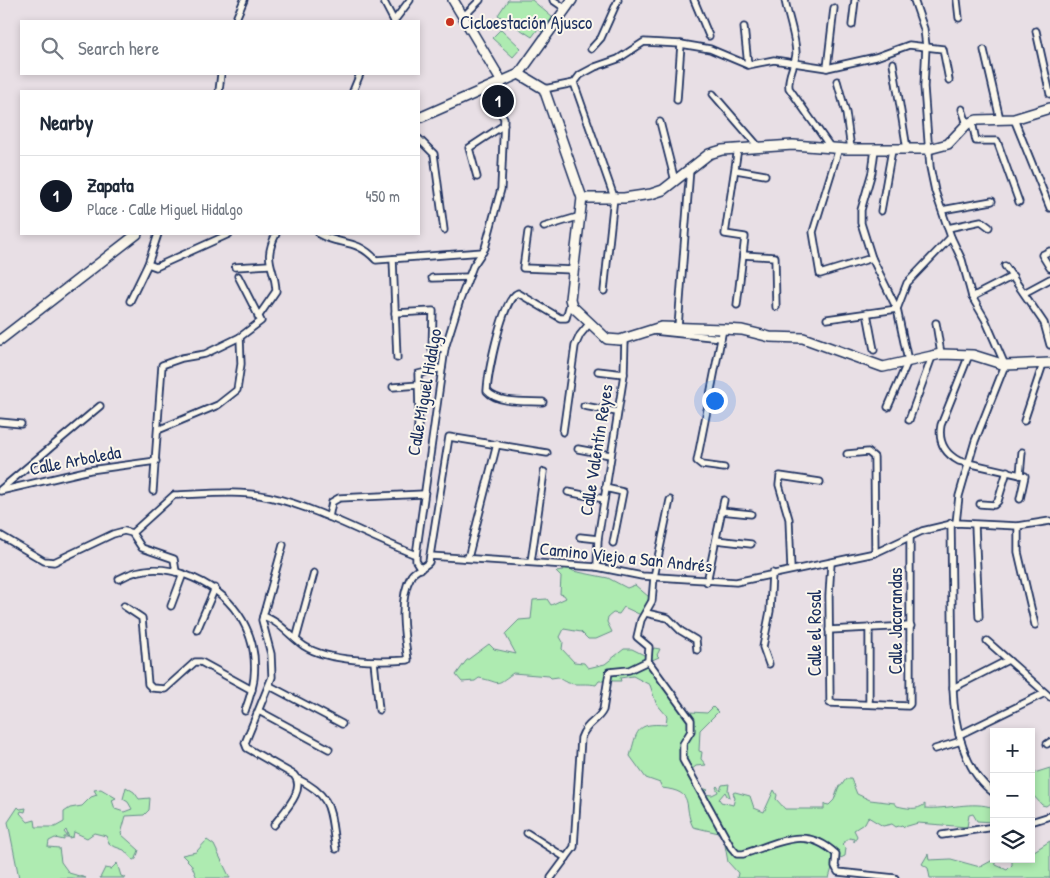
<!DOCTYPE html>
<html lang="en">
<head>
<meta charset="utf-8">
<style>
  :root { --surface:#fff; --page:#f2f2f3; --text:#1f2937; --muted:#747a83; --line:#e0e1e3; --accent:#111827 }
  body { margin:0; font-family:"Patrick Hand",sans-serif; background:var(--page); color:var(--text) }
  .controls { position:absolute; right:15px; bottom:15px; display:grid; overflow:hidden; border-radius:0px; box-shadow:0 2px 8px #0003 }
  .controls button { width:45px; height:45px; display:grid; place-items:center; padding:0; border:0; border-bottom:1px solid var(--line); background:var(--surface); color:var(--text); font:25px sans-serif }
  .you { position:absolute; left:714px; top:400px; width:18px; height:18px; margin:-12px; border:4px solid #fff; border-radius:50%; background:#1a73e8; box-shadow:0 0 0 8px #1a73e833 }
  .badge { display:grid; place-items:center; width:32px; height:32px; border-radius:50%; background:var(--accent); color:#fff; font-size:16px; font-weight:700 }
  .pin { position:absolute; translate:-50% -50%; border:2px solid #fff; box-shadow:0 1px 5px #0006 }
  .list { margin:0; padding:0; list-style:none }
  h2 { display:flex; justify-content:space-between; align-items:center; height:65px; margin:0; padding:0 20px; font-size:21px }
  h2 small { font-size:16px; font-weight:400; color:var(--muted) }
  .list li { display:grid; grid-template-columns:32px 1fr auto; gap:15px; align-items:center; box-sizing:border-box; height:80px; padding:0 20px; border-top:1px solid var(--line) }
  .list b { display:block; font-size:19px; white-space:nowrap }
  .list p { margin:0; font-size:16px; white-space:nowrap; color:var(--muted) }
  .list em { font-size:16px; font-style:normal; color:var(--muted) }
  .icon { flex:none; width:28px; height:28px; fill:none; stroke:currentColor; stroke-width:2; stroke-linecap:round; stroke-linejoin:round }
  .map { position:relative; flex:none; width:1050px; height:878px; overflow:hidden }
  .search { position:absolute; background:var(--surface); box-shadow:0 2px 8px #0003; left:20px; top:20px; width:400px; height:55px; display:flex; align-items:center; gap:12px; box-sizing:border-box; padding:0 18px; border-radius:0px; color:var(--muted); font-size:19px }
  .panel { position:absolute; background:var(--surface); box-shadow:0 2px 8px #0003; left:20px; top:90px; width:400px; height:145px; border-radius:0px }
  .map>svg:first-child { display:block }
  .green { fill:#aeebb1; stroke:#648d88 }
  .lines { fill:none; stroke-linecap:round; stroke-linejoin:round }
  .street-casing { stroke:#1b2f5e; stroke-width:9 }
  .secondary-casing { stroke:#1b2f5e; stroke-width:12 }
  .street { stroke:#fbf7ec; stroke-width:5.5 }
  .secondary { stroke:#fbf7ec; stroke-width:9 }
  .poi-dot { fill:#c8321e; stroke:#fbf7ec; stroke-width:2 }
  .labels { text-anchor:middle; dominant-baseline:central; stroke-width:4; stroke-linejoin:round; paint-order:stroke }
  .poi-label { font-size:18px; fill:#1b2f5e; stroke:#fbf7ec; text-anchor:start }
  .street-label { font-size:18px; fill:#1b2f5e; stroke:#fbf7ec }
</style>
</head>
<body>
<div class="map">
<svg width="1050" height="878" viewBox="0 0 1050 878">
  <rect width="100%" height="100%" fill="#e8dfe5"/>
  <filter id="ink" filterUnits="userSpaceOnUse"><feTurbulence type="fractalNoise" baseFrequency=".02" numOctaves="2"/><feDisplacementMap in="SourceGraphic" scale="10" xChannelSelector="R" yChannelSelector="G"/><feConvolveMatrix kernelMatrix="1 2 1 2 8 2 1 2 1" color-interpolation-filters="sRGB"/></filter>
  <g filter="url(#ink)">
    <g class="green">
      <polygon points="508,0 532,0 553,18 544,33 538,29 532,37 498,15"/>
      <polygon points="501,29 521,48 513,57 492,38"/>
      <path d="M562,563L573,571L608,578L627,588L635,585L649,597L643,616L624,607L619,614L613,613L608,617L607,622L612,632L596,639H588L581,632L564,629L560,637L563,642L562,649L574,662L584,663L588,668L605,664L624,649H632L646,656L653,655L651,653L654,648L660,649L657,655L659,657L650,661L664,690L690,712L707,713L713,707L718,712L700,730L699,751L702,752L701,759L706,765L696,766L691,770L700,787L708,790L703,794L712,795L718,792L716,787L717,786L720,790L722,785L729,784L728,790L730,797L727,796L725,792L719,799L721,802L733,805L735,798L733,793L735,792L750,796L754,808L764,812L774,790L777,795L776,799L785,809H824V804L829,805L834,800L839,786H841L846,779H851L857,794L870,800L895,803L897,806C906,808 917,811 925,804V808C947,810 972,800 994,808V822L977,821L973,814L969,815L967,827L918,823L904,827L902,825L896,827L892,824L883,826L868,817L865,823L854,830L857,836L854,842V839L849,838L842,844L846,848L845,856L834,861L829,878H737L738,873L728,862L723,834L693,827C682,805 697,792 662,788L660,783L646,778L630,756C637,732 635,722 666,725L667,716L656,703L650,685L633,676L620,678L621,681H599L596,685C581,682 570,688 558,677L551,678L549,676L513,673C493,688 502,682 479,678L475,681L462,682L456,675L466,661L489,644L494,649L516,654L505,634L519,620L531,619L533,600L547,599L551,605L566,598L564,595L560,594L561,577L556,572L562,571Z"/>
      <polygon points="1050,768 1050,803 1046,806 1042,805 1031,793 1031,774"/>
      <polygon points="126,787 134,792 139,799 150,798 149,810 144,815 126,816 121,834 139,850 136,859 133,860 124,850 110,845 106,836 94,833 87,838 74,832 73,837 69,838 66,830 64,832 68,837 64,837 64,840 55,838 49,841 48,847 59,848 61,862 69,873 86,878 19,878 8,822 18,807 20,809 26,808 25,812 21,811 20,813 28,822 35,820 36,827 55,827 64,822 64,812 70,808 82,806 91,797 97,795 94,790 101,789 116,798 112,800 115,809 124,812 132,809 128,802 123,799"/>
      <polygon points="207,840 214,845 230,878 197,878 191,864 182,855 196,852"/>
      <polygon points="1050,841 1050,878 930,878 928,868 922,864 928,854 929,860 951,859 980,867 993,860 996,865 1007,870 1012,865 1012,859 1031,859 1031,853"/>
      <polygon points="117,863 121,876 126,878 100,878 105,868 111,869"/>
    </g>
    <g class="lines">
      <defs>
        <g id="street">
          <polyline points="383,0 394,21"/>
          <polyline points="553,0 566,9"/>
          <polyline points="694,0 709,36"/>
          <path d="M785,0C788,17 796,37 796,54C795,66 787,76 789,88L831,148"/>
          <polyline points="914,0 924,29 926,46 924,87 930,167 935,191 951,237 962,260 972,297 985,319 1005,365 975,441 959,496 956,523"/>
          <polyline points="957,0 959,18"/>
          <polyline points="463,17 480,0"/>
          <polyline points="235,21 244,0"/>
          <polyline points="394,21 410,0"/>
          <polyline points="852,25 855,0"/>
          <polyline points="744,27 748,65"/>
          <polyline points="1036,31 1050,94"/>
          <polyline points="591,49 601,38 618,0"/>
          <polyline points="984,50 1000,119"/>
          <polyline points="893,63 907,149"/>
          <polyline points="827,68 834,8"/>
          <polyline points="837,81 846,113 851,149"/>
          <polyline points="574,83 614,197 604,291"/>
          <polyline points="544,89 574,83 580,75 595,67 618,59 644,42 681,44 710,49 748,65 774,60 827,68 876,57 909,45 943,49 949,80"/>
          <polyline points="219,91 221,74"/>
          <polyline points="353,91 360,74"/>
          <polyline points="713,94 758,146"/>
          <polyline points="677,100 681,44"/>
          <polyline points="962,109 967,124"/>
          <polyline points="1014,119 1050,208"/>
          <polyline points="660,122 675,181"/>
          <polyline points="972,122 976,141 997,141 1019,202"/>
          <polyline points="419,139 434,154 444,230"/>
          <polyline points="839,148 813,232 820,274 872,258"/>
          <polyline points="736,170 765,175"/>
          <polyline points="477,177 469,148 504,125"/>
          <polyline points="942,210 992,201"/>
          <polyline points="881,211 892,150"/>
          <polyline points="544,227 581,216"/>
          <polyline points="948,228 981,221 989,227"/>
          <polyline points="528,232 523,268 574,270"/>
          <path d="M319,234C340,246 356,238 376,260L483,252"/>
          <polyline points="1050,251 1042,255 1050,268"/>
          <polyline points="743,255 775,257 776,307"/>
          <polyline points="393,259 397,358"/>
          <polyline points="148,264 156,267 229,234"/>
          <polyline points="1005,266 1044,323 1050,345"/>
          <polyline points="235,267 269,265"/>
          <polyline points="432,278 469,277"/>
          <polyline points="1024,293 1050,279"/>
          <polyline points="972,297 1013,276"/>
          <polyline points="130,301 148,264 158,234"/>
          <polyline points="737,305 745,237 725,234 738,148"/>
          <polyline points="395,313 433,311 432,349 445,348"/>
          <polyline points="867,313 874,350"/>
          <path d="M258,317L276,291C275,265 262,262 276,234"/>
          <polyline points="827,319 897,309 872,258 861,223 861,210 872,172 875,149"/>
          <polyline points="936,323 941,354"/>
          <polyline points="678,327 690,168"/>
          <polyline points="723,329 697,461 702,465 724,468"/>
          <polyline points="654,331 721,338"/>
          <path d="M969,355L941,425C938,441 944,453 959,461L1025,476L1020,499"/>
          <polyline points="598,371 624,374"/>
          <polyline points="393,387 419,385"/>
          <path d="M543,402C527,401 498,404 487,391C488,374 502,298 518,293L560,318H566L570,304"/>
          <polyline points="584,406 617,412"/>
          <polyline points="888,407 908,361 897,309 907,283 951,237"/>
          <polyline points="909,420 933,354"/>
          <polyline points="1024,421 1043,364"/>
          <polyline points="0,422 21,424"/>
          <polyline points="158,430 218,405 237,390 241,364 240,337 261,321 238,276"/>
          <polyline points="563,432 575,346 580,335 589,324"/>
          <polyline points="417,439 419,411 418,374 442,368"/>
          <polyline points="578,449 610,455"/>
          <polyline points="847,454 868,452 874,457 875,553"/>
          <polyline points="1020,475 1022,452"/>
          <polyline points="605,488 623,492 613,543"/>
          <polyline points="0,490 100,406"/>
          <polyline points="0,491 90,470 156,461"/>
          <polyline points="153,491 162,365 182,358 205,354 240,337"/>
          <polyline points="568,492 604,499"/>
          <polyline points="980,504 994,505 998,501 1007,471"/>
          <polyline points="721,511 751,514"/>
          <polyline points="329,517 332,502 339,498 424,494"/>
          <path d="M951,523L953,688C954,723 963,771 994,793"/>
          <polyline points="975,525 979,617"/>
          <polyline points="1018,526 1018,552 1035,625"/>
          <path d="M132,533L174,495C204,494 240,490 270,497C321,509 367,536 416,555"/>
          <polyline points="0,535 44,561 54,562 113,534 124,531 132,533 142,548 174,559 176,572"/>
          <polyline points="580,537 598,539"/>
          <polyline points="716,540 751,544"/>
          <polyline points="430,556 597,567 642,576 736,582 875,553 922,531 956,523 1018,526 1050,521"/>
          <polyline points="468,558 497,444"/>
          <polyline points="531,562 544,472"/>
          <polyline points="831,563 829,596 830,703 908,706 910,704 910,538"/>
          <polyline points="597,567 598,539 624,374 625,338"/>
          <polyline points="421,569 416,561 416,555 445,348 460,300 473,266 485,248 501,189 504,118 485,90"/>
          <polyline points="791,570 789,519 779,485 780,476 820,482"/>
          <path d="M119,579C140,567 164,567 186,575C230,591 259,629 254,678C253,689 249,700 245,711"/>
          <polyline points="707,582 724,500"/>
          <polyline points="124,606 142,618 148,684 152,688 165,689 195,662 201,662 252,690"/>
          <polyline points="171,606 183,574"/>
          <polyline points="646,613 668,618 681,631 696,640 697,650"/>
          <path d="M263,616C279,621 291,637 304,646C329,662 379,662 408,660C404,635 398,600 411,576C414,570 424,568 429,562L449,437L547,453"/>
          <polyline points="197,630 215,588"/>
          <polyline points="829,630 911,626"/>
          <polyline points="296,639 314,573"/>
          <polyline points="987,641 1050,697"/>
          <polyline points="374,661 379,710"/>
          <path d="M648,661L691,720V731L683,744V760L731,847L737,854H743C777,844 805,824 836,854L835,866L838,872L895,878"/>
          <polyline points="769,664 763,647 770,611 772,573"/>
          <polyline points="270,686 342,724"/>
          <polyline points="953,688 1008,660"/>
          <polyline points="869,703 869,628"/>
          <polyline points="259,711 329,749"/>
          <polyline points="959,735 1045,693"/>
          <polyline points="1047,744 1050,742"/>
          <polyline points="935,749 961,741"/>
          <path d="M298,779C335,797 329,812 336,849"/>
          <polyline points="1031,822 1050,816"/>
          <path d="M274,825C283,812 307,790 294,775L247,748L245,743L272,677L271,654L262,620L283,545"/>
          <polyline points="527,833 566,858"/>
          <polyline points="942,835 994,827"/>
          <path d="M551,878L574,847L581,738C586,723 598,721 603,710L609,672L629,670L648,661L649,647L637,637L641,620L652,601L654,577L670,500"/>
        </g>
        <g id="secondary">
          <polyline points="453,0 502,82"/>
          <polyline points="519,74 544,89 582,198 570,299 572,306 607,339 620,340 661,327 723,329 742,330 770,337 803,338 883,367 941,354 973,355 1005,365 1050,363"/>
          <polyline points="419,118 519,74 572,0"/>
          <polyline points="582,198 624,198 651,194 663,190 709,154 722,150 793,145 846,149 929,149 948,144 967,124 977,120 1014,119 1050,108"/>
          <polyline points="0,340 137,234"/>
        </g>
      </defs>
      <use href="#street" class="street-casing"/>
      <use href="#secondary" class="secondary-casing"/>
      <use href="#street" class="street"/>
      <use href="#secondary" class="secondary"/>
    </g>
  </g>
  <circle class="poi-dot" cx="450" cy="22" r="5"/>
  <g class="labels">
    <g class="poi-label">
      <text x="460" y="22">Cicloestación Ajusco</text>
    </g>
    <g class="street-label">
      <text transform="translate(424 392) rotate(-80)">Calle Miguel Hidalgo</text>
      <text transform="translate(596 450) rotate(-81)">Calle Valentín Reyes</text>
      <text transform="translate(75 460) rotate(-11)">Calle Arboleda</text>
      <text transform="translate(626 557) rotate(6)">Camino Viejo a San Andrés</text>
      <text transform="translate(895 621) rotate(-90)">Calle Jacarandas</text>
      <text transform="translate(814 633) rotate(-90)">Calle el Rosal</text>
    </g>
  </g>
</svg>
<div class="controls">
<button>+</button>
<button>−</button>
<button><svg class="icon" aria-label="layers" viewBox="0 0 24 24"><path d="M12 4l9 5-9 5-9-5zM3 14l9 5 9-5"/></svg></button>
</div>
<div class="you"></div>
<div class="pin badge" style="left:498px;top:101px">1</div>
<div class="search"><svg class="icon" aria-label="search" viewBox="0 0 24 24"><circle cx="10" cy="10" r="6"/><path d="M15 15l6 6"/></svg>Search here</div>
<section class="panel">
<h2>Nearby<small></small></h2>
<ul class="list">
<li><span class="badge">1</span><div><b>Zapata</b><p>Place · Calle Miguel Hidalgo</p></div><em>450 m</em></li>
</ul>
</section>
</div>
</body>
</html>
